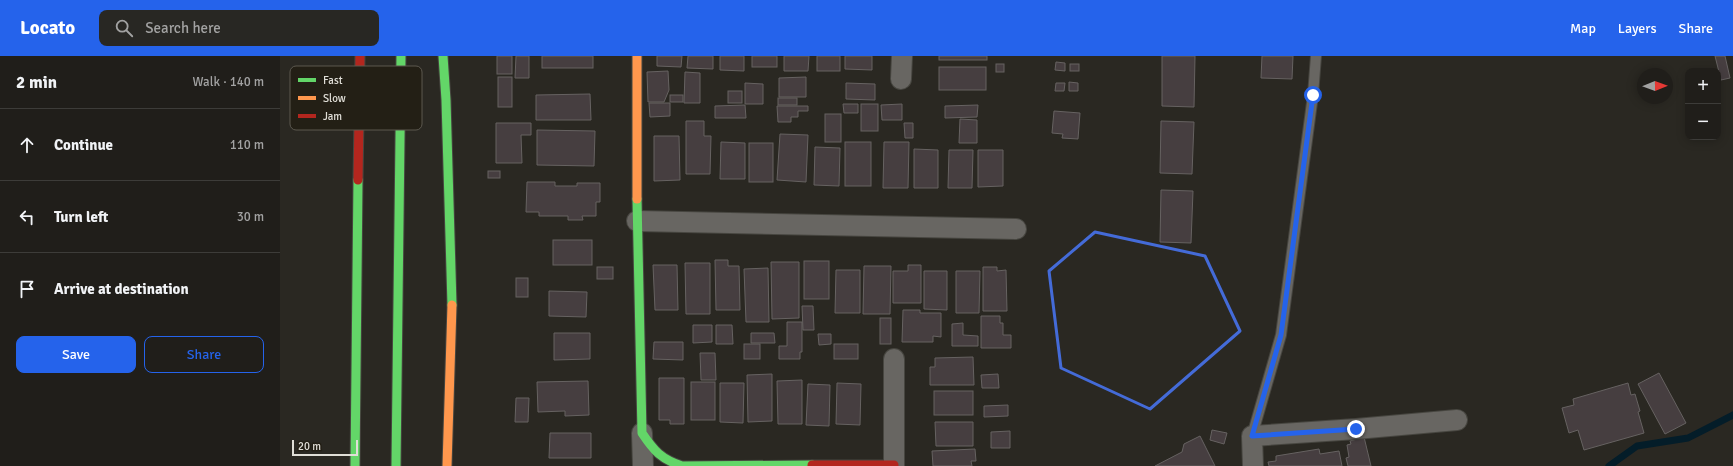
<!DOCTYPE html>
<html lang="en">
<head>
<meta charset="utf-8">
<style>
  :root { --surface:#201e1a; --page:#282723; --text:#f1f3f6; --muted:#a2a2a2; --line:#3d3c39; --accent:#2563eb }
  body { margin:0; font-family:Signika,sans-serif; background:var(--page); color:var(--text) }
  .controls { position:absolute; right:12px; top:12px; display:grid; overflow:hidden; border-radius:8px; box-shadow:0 2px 10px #0003 }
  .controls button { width:36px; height:36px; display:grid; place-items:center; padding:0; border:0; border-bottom:1px solid var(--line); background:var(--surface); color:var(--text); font:20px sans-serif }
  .compass { position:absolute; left:1357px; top:12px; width:36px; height:36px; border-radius:50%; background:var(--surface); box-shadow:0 2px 10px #0003; rotate:89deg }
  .scale { position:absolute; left:12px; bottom:10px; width:66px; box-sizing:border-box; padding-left:4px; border:2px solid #e0ded7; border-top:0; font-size:11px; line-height:14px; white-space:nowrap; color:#e0ded7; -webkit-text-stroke:3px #231f15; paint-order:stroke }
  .stop { position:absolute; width:12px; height:12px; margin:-9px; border:3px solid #2563eb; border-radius:50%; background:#fff }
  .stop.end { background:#2563eb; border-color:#fff; box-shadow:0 1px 4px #0008 }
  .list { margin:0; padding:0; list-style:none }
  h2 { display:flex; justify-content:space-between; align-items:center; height:52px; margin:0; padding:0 16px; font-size:17px }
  h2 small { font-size:13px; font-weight:400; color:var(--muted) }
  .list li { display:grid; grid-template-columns:26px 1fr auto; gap:12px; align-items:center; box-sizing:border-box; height:72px; padding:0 16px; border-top:1px solid var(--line) }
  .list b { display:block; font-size:15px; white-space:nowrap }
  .list em { font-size:13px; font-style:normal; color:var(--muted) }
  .actions { display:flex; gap:8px; padding:12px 16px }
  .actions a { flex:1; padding:9px 0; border:1px solid var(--accent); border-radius:8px; text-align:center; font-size:14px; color:var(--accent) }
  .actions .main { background:var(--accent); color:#fff }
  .icon { flex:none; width:22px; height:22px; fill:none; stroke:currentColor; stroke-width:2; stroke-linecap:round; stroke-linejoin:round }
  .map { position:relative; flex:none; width:1453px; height:410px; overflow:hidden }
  header { display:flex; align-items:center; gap:24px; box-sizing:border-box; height:56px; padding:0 20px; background:var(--accent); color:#fff }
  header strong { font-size:19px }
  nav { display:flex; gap:22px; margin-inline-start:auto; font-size:14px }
  .search { width:280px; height:36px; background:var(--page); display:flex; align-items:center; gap:10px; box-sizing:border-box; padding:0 14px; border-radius:8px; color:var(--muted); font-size:15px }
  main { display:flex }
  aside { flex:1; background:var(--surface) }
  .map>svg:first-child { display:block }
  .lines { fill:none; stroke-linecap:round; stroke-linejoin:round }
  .stream { stroke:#041d29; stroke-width:7 }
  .building { fill:#463e40; stroke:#666261 }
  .lane-casing { stroke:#474640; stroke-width:12 }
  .street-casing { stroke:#474640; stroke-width:22 }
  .fast-casing { stroke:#474640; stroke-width:11 }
  .slow-casing { stroke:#474640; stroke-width:11 }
  .jam-casing { stroke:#474640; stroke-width:11 }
  .lane { stroke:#686662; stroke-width:10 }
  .street { stroke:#686662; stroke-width:20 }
  .fast { stroke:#63d668; stroke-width:9 }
  .slow { stroke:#ff974d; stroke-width:9 }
  .jam { stroke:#b3261e; stroke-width:9 }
  .route { stroke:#2563eb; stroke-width:5 }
  .marked { fill:none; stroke:#446bd8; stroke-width:3; stroke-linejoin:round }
  .key { fill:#231f15; stroke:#5c584f; stroke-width:1 }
  .key-label { font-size:11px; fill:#e0ded7 }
</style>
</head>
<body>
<header>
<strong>Locato</strong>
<div class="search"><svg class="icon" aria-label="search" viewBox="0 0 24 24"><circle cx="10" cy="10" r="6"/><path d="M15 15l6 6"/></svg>Search here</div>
<nav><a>Map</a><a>Layers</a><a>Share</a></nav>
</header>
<main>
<aside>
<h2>2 min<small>Walk · 140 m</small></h2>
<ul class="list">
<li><svg class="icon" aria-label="ahead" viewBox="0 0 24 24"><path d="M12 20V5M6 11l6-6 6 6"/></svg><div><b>Continue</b></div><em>110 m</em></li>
<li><svg class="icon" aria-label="left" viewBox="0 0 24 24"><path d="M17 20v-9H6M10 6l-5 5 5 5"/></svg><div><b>Turn left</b></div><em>30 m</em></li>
<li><svg class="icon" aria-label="arrive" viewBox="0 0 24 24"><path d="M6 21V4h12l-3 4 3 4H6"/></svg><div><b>Arrive at destination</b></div></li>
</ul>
<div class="actions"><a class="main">Save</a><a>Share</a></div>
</aside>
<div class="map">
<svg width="1453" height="410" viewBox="0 0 1453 410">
  <rect width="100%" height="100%" fill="#2a2822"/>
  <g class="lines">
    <polyline class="stream" points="1329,410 1357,390 1408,382 1453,359"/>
  </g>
  <g class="building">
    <rect x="217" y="0" width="15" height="18"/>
    <polygon points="236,0 249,0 249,22 235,22"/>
    <rect x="262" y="0" width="51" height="12"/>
    <polygon points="377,0 402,0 401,11 377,10"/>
    <polygon points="408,0 433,0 433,13 407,12"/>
    <polygon points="440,0 464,0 464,15 440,14"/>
    <rect x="472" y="0" width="25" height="11"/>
    <polygon points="504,0 529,0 528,15 504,15"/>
    <rect x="537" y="0" width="23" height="15"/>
    <polygon points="565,0 592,0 592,14 565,13"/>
    <rect x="659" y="0" width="48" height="4"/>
    <polygon points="882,0 915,0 914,51 882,50"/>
    <polygon points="982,0 1013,0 1012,23 981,22"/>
    <polygon points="1435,0 1445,0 1450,22 1441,24"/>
    <polygon points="776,6 785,7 785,15 775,14"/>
    <rect x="716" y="8" width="8" height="8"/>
    <rect x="790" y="8" width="9" height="7"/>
    <rect x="659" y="11" width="47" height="23"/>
    <polygon points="388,15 389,34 384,46 368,46 367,16"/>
    <polygon points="405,16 420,17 420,47 404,47"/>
    <rect x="218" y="21" width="14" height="30"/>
    <polygon points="526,21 526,41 499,41 499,22"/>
    <polygon points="789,26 798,27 798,35 789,35"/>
    <polygon points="465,27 483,28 483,48 465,48"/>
    <polygon points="566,27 595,28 595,44 566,43"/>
    <polygon points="776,27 785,27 784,35 775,35"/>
    <rect x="448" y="35" width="14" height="12"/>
    <polygon points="310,38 311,64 256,64 256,39"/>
    <rect x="390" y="39" width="13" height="7"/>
    <rect x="498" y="42" width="19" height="7"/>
    <polygon points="369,47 390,47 390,60 370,61"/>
    <polygon points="563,48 578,48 578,57 564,57"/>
    <rect x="581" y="48" width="17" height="27"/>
    <polygon points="622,48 622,64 602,64 601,49"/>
    <polygon points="465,49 466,62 435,62 435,50"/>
    <polygon points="698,49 697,61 665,62 665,50"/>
    <polygon points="497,50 528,50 528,55 518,55 518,61 511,61 511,66 498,66"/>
    <polygon points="774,55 800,57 798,83 782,82 783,78 772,77"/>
    <rect x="545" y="58" width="16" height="28"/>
    <polygon points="680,63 697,64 697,87 679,87"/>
    <polygon points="406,65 424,65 424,80 431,80 430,118 406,118"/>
    <polygon points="881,65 914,66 912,118 880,117"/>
    <polygon points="216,67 251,67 251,79 241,79 242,107 216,107"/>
    <polygon points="624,67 633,67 633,82 625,82"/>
    <polygon points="257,74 315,75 314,110 257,109"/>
    <polygon points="500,78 528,79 526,126 497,124"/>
    <polygon points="374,80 399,80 400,124 374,125"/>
    <polygon points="441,86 465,87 465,123 440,123"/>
    <rect x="565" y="86" width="26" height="44"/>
    <polygon points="604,86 629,86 628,132 603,132"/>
    <rect x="469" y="87" width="24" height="39"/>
    <polygon points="535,91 560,92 559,130 534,129"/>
    <polygon points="634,93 658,94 658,132 634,132"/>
    <polygon points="669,94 693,94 692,132 668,132"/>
    <polygon points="698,94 723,94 723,130 698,131"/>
    <rect x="208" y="115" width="12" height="7"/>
    <polygon points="247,126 275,126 275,130 297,130 297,127 320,127 320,146 316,146 316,160 302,160 303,164 288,164 288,160 259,160 259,156 246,156"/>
    <polygon points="881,134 913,135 911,187 880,186"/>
    <rect x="273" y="184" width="39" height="25"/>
    <polygon points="435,204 448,204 448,210 459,210 460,254 436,254"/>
    <rect x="524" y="205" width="25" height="38"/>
    <polygon points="491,206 519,206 519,262 492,263"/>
    <polygon points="405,207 430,207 430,258 406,258"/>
    <polygon points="373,209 397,209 398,254 375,254"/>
    <polygon points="628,209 641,209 641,247 613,247 613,215 628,215"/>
    <polygon points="584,210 611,210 610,258 583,258"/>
    <rect x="317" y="211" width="16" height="12"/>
    <polygon points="703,211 717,211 717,215 726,214 727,255 703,255"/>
    <polygon points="488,212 489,266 466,266 464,213"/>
    <polygon points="556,214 580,214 580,257 555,257"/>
    <polygon points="644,215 667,215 667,254 644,253"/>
    <polygon points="676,215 700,215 699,257 676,257"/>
    <rect x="236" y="222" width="12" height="19"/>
    <polygon points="269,235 307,236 306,261 269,260"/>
    <polygon points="522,250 533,250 534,274 523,274"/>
    <polygon points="623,254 640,254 640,257 661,257 661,281 653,280 653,286 622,286"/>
    <polygon points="701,260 720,260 720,267 723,267 723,279 731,279 731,292 701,292"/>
    <rect x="600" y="262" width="11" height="26"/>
    <polygon points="507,266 522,266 522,296 520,296 520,303 499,303 499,290 507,290"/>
    <polygon points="683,267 683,279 698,280 698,290 672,290 672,268"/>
    <polygon points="413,269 432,269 432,286 413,287"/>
    <polygon points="436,269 452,269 453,288 436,288"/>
    <polygon points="274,277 310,277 310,303 274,304"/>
    <polygon points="471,277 494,277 495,287 471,287"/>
    <polygon points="538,278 551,278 551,288 539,289"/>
    <polygon points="374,286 403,286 403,304 373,303"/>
    <rect x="464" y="288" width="16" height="15"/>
    <rect x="554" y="288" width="24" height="15"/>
    <polygon points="420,297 435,297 436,324 421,324"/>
    <polygon points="693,301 694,329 650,329 650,311 655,311 655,302"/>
    <polygon points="1379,317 1406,367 1385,378 1358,328"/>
    <polygon points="492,318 492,365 468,366 467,319"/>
    <polygon points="718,318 719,332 702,332 701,319"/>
    <polygon points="379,322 404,322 404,368 390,368 390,364 379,364"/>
    <polygon points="522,324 522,368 498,368 497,325"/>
    <polygon points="308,325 309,359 285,360 285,355 258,356 257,326"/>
    <rect x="411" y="326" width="24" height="38"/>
    <polygon points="440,327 464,327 463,367 440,366"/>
    <polygon points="557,327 581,328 580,369 556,368"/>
    <polygon points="1348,327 1351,339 1355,338 1360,355 1358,356 1364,377 1304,394 1298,374 1289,377 1282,352 1294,349 1293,343"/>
    <polygon points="528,328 550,329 549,370 526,369"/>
    <rect x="654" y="335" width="39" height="24"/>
    <polygon points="236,342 249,342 248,366 235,366"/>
    <polygon points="728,349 728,360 704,361 704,350"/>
    <polygon points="655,366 693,366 693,390 656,390"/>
    <polygon points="932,374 947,377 944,388 930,384"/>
    <polygon points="730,375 730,392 711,392 711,376"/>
    <polygon points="270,377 311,377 311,402 269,402"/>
    <polygon points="920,380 935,410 875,410 902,396 904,388"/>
    <polygon points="1084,381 1091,410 1068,410 1066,402 1069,401 1067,389 1071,388 1070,385"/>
    <polygon points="695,393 696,405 691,405 692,410 653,410 652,395"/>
    <polygon points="1039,393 1040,398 1059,395 1062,410 989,410 988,406 996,405 996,400"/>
  </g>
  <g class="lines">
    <defs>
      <polyline id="lane" points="972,380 1001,279 1033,39 1036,0"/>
      <g id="street">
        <polyline points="621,23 622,0"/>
        <polyline points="357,165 736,173"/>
        <polyline points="614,303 614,410"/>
        <polyline points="362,377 363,410"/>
        <polyline points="973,410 972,380 1076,373 1177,364"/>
      </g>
      <g id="fast">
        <polyline points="163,0 166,44 172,249"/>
        <path d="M357,143L362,377C374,395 381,403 402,410L532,409"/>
        <polyline points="75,410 78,124"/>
        <polyline points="116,410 121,0"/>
      </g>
      <g id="slow">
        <polyline points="357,0 357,143"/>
        <polyline points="167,410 172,249"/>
      </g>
      <g id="jam">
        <polyline points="78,124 80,0"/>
        <polyline points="532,409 614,409"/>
      </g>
    </defs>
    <use href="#lane" class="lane-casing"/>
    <use href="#street" class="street-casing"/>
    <use href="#fast" class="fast-casing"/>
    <use href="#slow" class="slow-casing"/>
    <use href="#jam" class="jam-casing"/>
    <use href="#lane" class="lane"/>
    <use href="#street" class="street"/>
    <use href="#fast" class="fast"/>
    <use href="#slow" class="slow"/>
    <use href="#jam" class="jam"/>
  </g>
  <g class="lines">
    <polyline class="route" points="1033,39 1001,279 972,380 1076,373"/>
  </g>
  <path class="marked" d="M815,176L925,200L960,275L870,353L781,312L769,215Z"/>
  <rect x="10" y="10" width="132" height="64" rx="6" class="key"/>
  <rect x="18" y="22" width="18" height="4" fill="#63d668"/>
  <rect x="18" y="40" width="18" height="4" fill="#ff974d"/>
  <rect x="18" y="58" width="18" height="4" fill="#b3261e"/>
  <g class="key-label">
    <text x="43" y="28">Fast</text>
    <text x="43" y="46">Slow</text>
    <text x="43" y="64">Jam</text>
  </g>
</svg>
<div class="controls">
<button>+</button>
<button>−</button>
</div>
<svg class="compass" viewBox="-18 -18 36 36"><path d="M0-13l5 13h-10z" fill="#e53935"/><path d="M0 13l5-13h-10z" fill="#a2a2a2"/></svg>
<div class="scale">20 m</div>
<div class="stop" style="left:1033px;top:39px"></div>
<div class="stop end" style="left:1076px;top:373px"></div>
</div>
</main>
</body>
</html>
